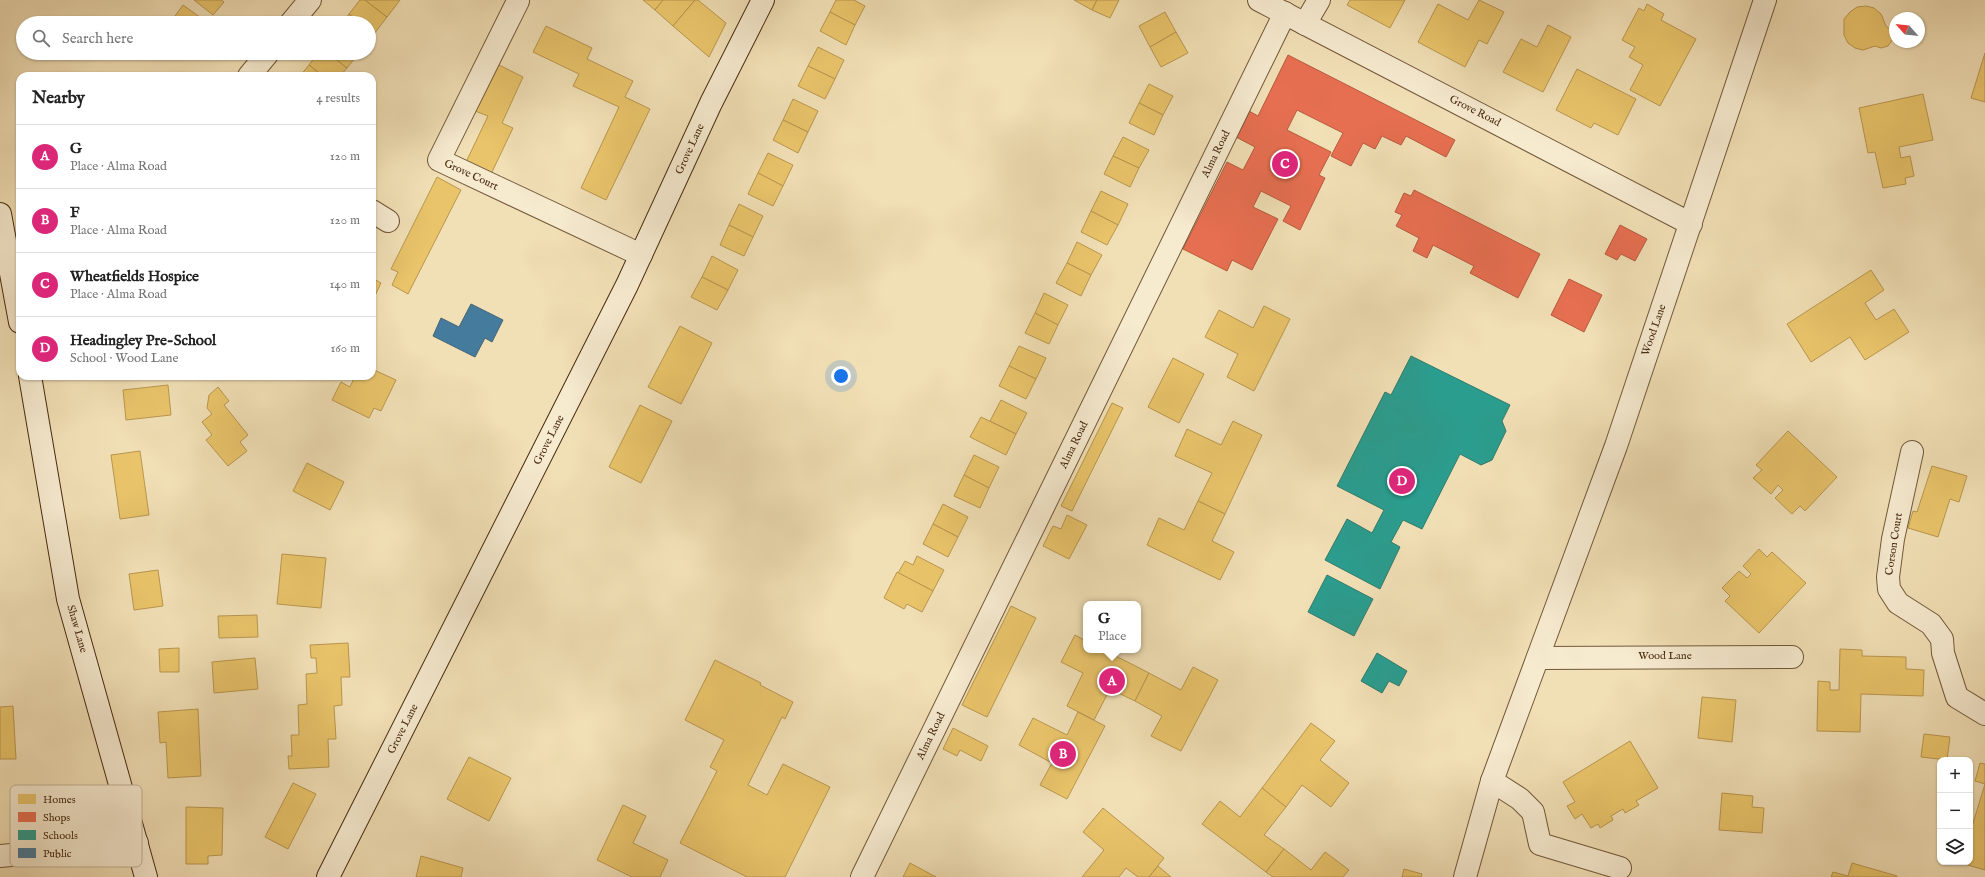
<!DOCTYPE html>
<html lang="en">
<head>
<meta charset="utf-8">
<style>
  :root { --surface:#fff; --page:#f2f2f2; --text:#222; --muted:#767676; --line:#e0e0e0; --accent:#db2777 }
  body { margin:0; font-family:"IM FELL English",serif; background:var(--page); color:var(--text) }
  .controls { position:absolute; right:12px; bottom:12px; display:grid; overflow:hidden; border-radius:8px; box-shadow:0 1px 3px #0004 }
  .controls button { width:36px; height:36px; display:grid; place-items:center; padding:0; border:0; border-bottom:1px solid var(--line); background:var(--surface); color:var(--text); font:20px sans-serif }
  .compass { position:absolute; left:1889px; top:12px; width:36px; height:36px; border-radius:50%; background:var(--surface); box-shadow:0 1px 3px #0004; rotate:297deg }
  .you { position:absolute; left:841px; top:376px; width:14px; height:14px; margin:-10px; border:3px solid #fff; border-radius:50%; background:#1a73e8; box-shadow:0 0 0 6px #1a73e833 }
  .badge { display:grid; place-items:center; width:26px; height:26px; border-radius:50%; background:var(--accent); color:#fff; font-size:13px; font-weight:700 }
  .pin { position:absolute; translate:-50% -50%; border:2px solid #fff; box-shadow:0 1px 4px #0006 }
  .popup { position:absolute; left:1083px; top:601px; width:58px; height:52px; box-sizing:border-box; display:grid; place-content:center; border-radius:8px; background:var(--surface); filter:drop-shadow(0 1px 3px #0005); font-size:13px; white-space:nowrap; color:var(--muted) }
  .popup b { font-size:15px; color:var(--text) }
  .popup::after { content:''; position:absolute; left:50%; top:100%; margin-left:-8px; border:8px solid transparent; border-top-color:var(--surface) }
  .list { margin:0; padding:0; list-style:none }
  h2 { display:flex; justify-content:space-between; align-items:center; height:52px; margin:0; padding:0 16px; font-size:17px }
  h2 small { font-size:13px; font-weight:400; color:var(--muted) }
  .list li { display:grid; grid-template-columns:26px 1fr auto; gap:12px; align-items:center; box-sizing:border-box; height:64px; padding:0 16px; border-top:1px solid var(--line) }
  .list b { display:block; font-size:15px; white-space:nowrap }
  .list p { margin:0; font-size:13px; white-space:nowrap; color:var(--muted) }
  .list em { font-size:13px; font-style:normal; color:var(--muted) }
  .icon { flex:none; width:22px; height:22px; fill:none; stroke:currentColor; stroke-width:2; stroke-linecap:round; stroke-linejoin:round }
  .map { position:relative; flex:none; width:1985px; height:877px; overflow:hidden }
  .search { position:absolute; background:var(--surface); box-shadow:0 1px 3px #0004; left:16px; top:16px; width:360px; height:44px; display:flex; align-items:center; gap:10px; box-sizing:border-box; padding:0 14px; border-radius:22px; color:var(--muted); font-size:15px }
  .panel { position:absolute; background:var(--surface); box-shadow:0 1px 3px #0004; left:16px; top:72px; width:360px; height:308px; border-radius:12px }
  .map>svg:first-child { display:block }
  .homes { fill:#e9c46a; stroke:#b9964f }
  .shops { fill:#e76f51; stroke:#b75a3d }
  .schools { fill:#2a9d8f; stroke:#337a69 }
  .public { fill:#457b9d; stroke:#466372 }
  .lines { fill:none; stroke-linecap:round; stroke-linejoin:round }
  .street-casing { stroke:#725738; stroke-width:24 }
  .secondary-casing { stroke:#482a0f; stroke-width:24 }
  .street { stroke:#f6eacf; stroke-width:22 }
  .secondary { stroke:#f6eacf; stroke-width:22 }
  .labels { text-anchor:middle; dominant-baseline:central; stroke-width:4; stroke-linejoin:round; paint-order:stroke }
  .street-label { font-size:11px; fill:#482a0f; stroke:#f6eacf }
  .key { fill:#f6eacf; stroke:#c2b095; stroke-width:1 }
  .key-label { font-size:11px; fill:#482a0f }
</style>
</head>
<body>
<div class="map">
<svg width="1985" height="877" viewBox="0 0 1985 877">
  <rect width="100%" height="100%" fill="#f1dfb5"/>
  <filter id="stains"><feTurbulence type="fractalNoise" baseFrequency=".005" numOctaves="4"/><feColorMatrix values="0 0 0 0 .2 0 0 0 0 .09 0 0 0 0 .02 0 0 0 .5 -.17"/></filter>
  <radialGradient id="worn" r=".72"><stop offset=".6" stop-color="#630" stop-opacity="0"/><stop offset="1" stop-color="#630" stop-opacity=".3"/></radialGradient>
  <g class="homes">
    <polygon points="194,0 221,0 224,2 213,15"/>
    <polygon points="360,0 365,0 387,17 374,34 369,30 369,23 360,23 349,14"/>
    <polygon points="365,0 400,0 387,17"/>
    <polygon points="643,0 663,0 655,10"/>
    <polygon points="663,0 695,0 673,26 655,10"/>
    <polygon points="695,0 698,0 726,23 709,57 673,26"/>
    <polygon points="836,0 854,0 865,6 855,25 830,12"/>
    <polygon points="1074,0 1097,0 1092,10"/>
    <polygon points="1097,0 1119,0 1110,18 1092,10"/>
    <polygon points="1350,0 1405,0 1390,28 1347,5"/>
    <polygon points="1479,0 1504,12 1487,44 1479,40 1465,67 1418,42 1438,4 1468,20"/>
    <polygon points="1647,4 1664,14 1661,20 1696,39 1660,106 1630,90 1643,65 1629,57 1635,47 1622,40 1639,8 1644,11"/>
    <polygon points="183,5 208,23 170,23"/>
    <polygon points="1866,6 1874,8 1881,14 1886,26 1891,30 1893,39 1888,46 1881,48 1875,46 1863,50 1855,48 1848,43 1844,35 1844,19 1850,12 1857,7"/>
    <polygon points="830,12 855,25 846,45 820,31"/>
    <polygon points="1165,12 1176,32 1150,47 1139,26"/>
    <polygon points="349,14 360,23 342,23"/>
    <polygon points="1548,25 1571,37 1543,92 1503,72 1521,39 1537,47"/>
    <polygon points="546,26 592,48 587,59 633,81 625,97 650,109 606,200 581,188 619,107 573,86 579,74 533,52"/>
    <polygon points="1176,32 1188,53 1161,67 1150,47"/>
    <polygon points="818,47 844,60 835,79 808,66"/>
    <polygon points="318,53 328,53 347,68 340,76 323,76 309,65"/>
    <polygon points="328,53 359,53 347,68"/>
    <polygon points="1985,53 1985,102 1971,98"/>
    <polygon points="497,64 523,77 502,123 513,128 491,174 466,162 488,116 475,111"/>
    <polygon points="309,65 323,76 300,76"/>
    <polygon points="808,66 835,79 825,99 798,86"/>
    <polygon points="1577,69 1636,99 1618,135 1594,123 1591,128 1556,110"/>
    <polygon points="1149,84 1173,96 1163,115 1139,103"/>
    <polygon points="1923,94 1933,140 1899,147 1901,158 1910,156 1914,176 1905,178 1906,184 1883,188 1875,152 1868,153 1859,108"/>
    <polygon points="793,99 818,111 808,132 783,120"/>
    <polygon points="1139,103 1163,115 1154,135 1129,123"/>
    <polygon points="783,120 808,132 798,153 773,140"/>
    <polygon points="1123,137 1149,150 1139,168 1113,156"/>
    <polygon points="768,153 793,165 783,186 758,173"/>
    <polygon points="1113,156 1139,168 1130,187 1104,174"/>
    <polygon points="758,173 783,186 773,206 748,194"/>
    <polygon points="437,177 461,190 408,294 392,285 398,272 391,269"/>
    <polygon points="1101,191 1128,204 1118,225 1091,211"/>
    <polygon points="739,204 763,216 753,237 729,225"/>
    <polygon points="1091,211 1118,225 1107,245 1081,232"/>
    <polygon points="729,225 753,237 744,256 720,245"/>
    <polygon points="1077,242 1102,255 1091,275 1067,263"/>
    <polygon points="712,256 738,270 728,290 702,277"/>
    <polygon points="1067,263 1091,275 1081,296 1056,283"/>
    <polygon points="1871,270 1884,290 1865,303 1876,320 1894,309 1909,332 1865,360 1850,337 1811,362 1787,324"/>
    <polygon points="702,277 728,290 717,310 691,297"/>
    <polygon points="372,278 381,283 372,302"/>
    <polygon points="1044,293 1068,305 1058,325 1035,313"/>
    <polygon points="1264,306 1290,319 1254,391 1227,377 1238,354 1205,337 1219,310 1253,328"/>
    <polygon points="1035,313 1058,325 1049,344 1025,333"/>
    <polygon points="680,326 712,343 681,404 648,387"/>
    <polygon points="1019,346 1046,358 1036,379 1009,366"/>
    <polygon points="1173,358 1204,374 1179,423 1148,407"/>
    <polygon points="1009,366 1036,379 1026,399 999,386"/>
    <polygon points="372,369 396,380 381,411 374,408 369,418 332,400 341,382 350,387 355,376 372,376"/>
    <polygon points="168,385 171,415 126,420 123,390"/>
    <polygon points="218,387 229,401 224,405 248,435 240,442 247,451 228,466 206,440 212,435 202,422 212,414 207,408 209,395"/>
    <polygon points="1001,400 1027,413 1016,434 990,421"/>
    <polygon points="1112,403 1123,408 1072,511 1061,506"/>
    <polygon points="640,405 672,421 641,483 609,467"/>
    <polygon points="981,417 1016,434 1006,455 970,437"/>
    <polygon points="1233,421 1262,435 1225,514 1198,501 1212,473 1175,456 1187,429 1221,445"/>
    <polygon points="1788,431 1837,477 1805,511 1800,506 1792,514 1775,498 1783,490 1778,485 1771,494 1753,478 1762,470 1756,465"/>
    <polygon points="140,451 149,515 120,519 111,455"/>
    <polygon points="974,455 999,467 989,488 964,475"/>
    <polygon points="307,463 344,482 330,510 293,491"/>
    <polygon points="1932,466 1967,476 1959,502 1950,499 1938,537 1908,528 1913,511 1917,512"/>
    <polygon points="964,475 989,488 980,508 954,496"/>
    <polygon points="1198,501 1225,514 1212,541 1234,552 1220,580 1147,545 1159,518 1184,530"/>
    <polygon points="943,504 968,517 958,537 933,524"/>
    <polygon points="1067,515 1087,525 1069,559 1043,546 1053,526 1061,529"/>
    <polygon points="933,524 958,537 948,557 923,544"/>
    <polygon points="1759,549 1767,557 1772,552 1806,583 1759,633 1725,601 1730,596 1722,588 1739,571 1747,578 1751,574 1743,566"/>
    <polygon points="282,554 326,558 321,608 277,604"/>
    <polygon points="917,556 944,570 933,591 898,573 905,561 913,565"/>
    <polygon points="158,570 163,606 134,610 129,574"/>
    <polygon points="897,572 933,591 922,612 907,604 904,609 884,598"/>
    <polygon points="1011,606 1036,618 987,717 962,705"/>
    <polygon points="257,615 258,637 219,638 218,616"/>
    <polygon points="1075,635 1086,641 1086,650 1104,650 1149,673 1135,701 1110,689 1094,720 1067,706 1083,673 1061,662"/>
    <polygon points="348,643 350,677 341,677 342,705 334,706 336,739 328,739 329,767 289,769 288,756 292,756 291,735 299,735 298,705 307,704 306,674 317,673 316,658 311,658 310,645"/>
    <polygon points="179,648 179,672 160,672 159,649"/>
    <polygon points="1840,649 1862,650 1862,656 1906,657 1906,669 1924,670 1923,696 1861,694 1860,732 1817,731 1818,681 1830,682 1830,690 1839,690"/>
    <polygon points="255,658 258,689 214,693 212,662"/>
    <polygon points="715,660 761,683 760,685 793,702 785,719 782,717 748,785 767,795 783,764 830,787 785,877 747,877 680,843 717,771 710,767 724,740 685,720"/>
    <polygon points="1193,667 1218,680 1181,751 1151,736 1162,716 1135,701 1149,673 1181,690"/>
    <polygon points="1702,697 1736,700 1732,742 1698,738"/>
    <polygon points="13,706 16,759 0,759 0,707"/>
    <polygon points="198,709 201,776 168,778 166,742 160,743 158,712"/>
    <polygon points="1078,712 1105,726 1067,799 1040,785 1052,763 1019,745 1033,718 1067,735"/>
    <polygon points="1311,723 1335,741 1320,760 1349,783 1331,807 1302,785 1286,807 1262,788"/>
    <polygon points="953,728 988,746 981,761 960,750 957,756 943,749"/>
    <polygon points="1924,734 1950,737 1947,760 1921,757"/>
    <polygon points="1630,741 1658,788 1636,801 1639,805 1625,813 1623,809 1611,816 1613,820 1600,828 1598,824 1591,828 1582,814 1575,819 1567,806 1575,802 1563,782"/>
    <polygon points="469,757 511,778 489,821 447,799"/>
    <polygon points="1980,763 1985,764 1985,870 1957,862 1970,862 1970,833 1985,784 1975,781"/>
    <polygon points="293,783 316,794 288,849 265,837"/>
    <polygon points="1262,788 1286,807 1264,835 1284,849 1266,872 1202,824 1220,801 1240,817"/>
    <polygon points="1722,793 1753,796 1752,807 1764,808 1762,833 1719,830"/>
    <polygon points="623,805 646,816 633,843 668,860 660,877 632,877 597,860"/>
    <polygon points="186,807 223,808 222,855 208,856 208,864 186,864"/>
    <polygon points="1103,808 1164,858 1149,877 1138,877 1126,868 1119,877 1082,877 1104,850 1083,832"/>
    <polygon points="1284,849 1311,870 1325,852 1349,870 1343,877 1273,877 1266,872"/>
    <polygon points="421,856 463,868 461,877 416,877"/>
    <polygon points="910,863 936,877 903,877"/>
    <polygon points="1852,863 1897,876 1897,877 1831,877 1833,872 1848,876"/>
    <polygon points="1158,866 1171,877 1149,877"/>
    <polygon points="1404,869 1422,874 1421,877 1402,877"/>
  </g>
  <g class="shops">
    <polygon points="1288,55 1455,140 1446,157 1406,136 1401,145 1382,136 1375,149 1363,143 1351,166 1331,156 1343,133 1297,110 1287,130 1331,152 1319,175 1325,178 1300,230 1283,221 1291,206 1261,191 1253,207 1278,219 1252,270 1232,260 1227,271 1183,249 1227,162 1243,170 1255,147 1236,137 1249,111 1258,116"/>
    <polygon points="1414,190 1540,254 1518,298 1470,273 1474,266 1433,245 1427,258 1413,251 1419,238 1396,226 1402,215 1395,212 1404,193 1411,196"/>
    <polygon points="1620,225 1647,239 1635,261 1621,254 1617,260 1605,254"/>
    <polygon points="1569,279 1602,295 1584,332 1551,315"/>
  </g>
  <g class="schools">
    <polygon points="1411,356 1510,405 1502,421 1506,431 1492,460 1481,465 1460,454 1422,529 1403,520 1391,542 1400,547 1380,589 1325,560 1347,519 1372,533 1384,510 1337,486 1385,392 1391,395"/>
    <polygon points="1327,575 1373,599 1354,636 1308,612"/>
    <polygon points="1377,653 1407,671 1399,686 1389,681 1382,693 1361,681"/>
  </g>
  <polygon class="public" points="471,304 503,320 492,342 485,338 475,357 433,336 441,318 459,327"/>
  <g class="lines">
    <defs>
      <g id="street">
        <polyline points="1259,0 1691,224"/>
        <polyline points="518,1 439,160 641,255"/>
        <polyline points="291,23 310,0"/>
        <polyline points="1305,24 1319,0"/>
        <polyline points="249,76 268,53"/>
        <polyline points="372,211 388,221"/>
        <polyline points="1912,452 1893,539 1888,577 1889,589 1898,603 1931,624 1942,639 1943,653 1957,697 1985,714"/>
        <polyline points="1538,658 1792,657"/>
        <polyline points="1492,781 1520,799 1533,812 1540,844 1620,868"/>
        <polyline points="0,856 137,843"/>
        <polyline points="862,877 1285,13"/>
        <polyline points="1465,877 1492,781 1616,446 1765,0"/>
      </g>
      <g id="secondary">
        <polyline points="0,214 20,322"/>
        <polyline points="30,376 68,599 146,877"/>
        <polyline points="328,877 627,285 711,103 763,0"/>
      </g>
    </defs>
    <use href="#street" class="street-casing"/>
    <use href="#secondary" class="secondary-casing"/>
    <use href="#street" class="street"/>
    <use href="#secondary" class="secondary"/>
  </g>
  <g class="labels">
    <g class="street-label">
      <text transform="translate(1475 111) rotate(27)">Grove Road</text>
      <text transform="translate(690 149) rotate(-65)">Grove Lane</text>
      <text transform="translate(1216 154) rotate(-64)">Alma Road</text>
      <text transform="translate(471 175) rotate(25)">Grove Court</text>
      <text transform="translate(1654 330) rotate(-71)">Wood Lane</text>
      <text transform="translate(549 440) rotate(-63)">Grove Lane</text>
      <text transform="translate(1074 445) rotate(-64)">Alma Road</text>
      <text transform="translate(1894 544) rotate(-81)">Corson Court</text>
      <text transform="translate(77 629) rotate(74)">Shaw Lane</text>
      <text x="1665" y="656">Wood Lane</text>
      <text transform="translate(403 729) rotate(-63)">Grove Lane</text>
      <text transform="translate(931 736) rotate(-64)">Alma Road</text>
    </g>
  </g>
  <rect x="10" y="785" width="132" height="82" rx="6" class="key"/>
  <rect x="18" y="794" width="18" height="10" fill="#e9c46a"/>
  <rect x="18" y="812" width="18" height="10" fill="#e76f51"/>
  <rect x="18" y="830" width="18" height="10" fill="#2a9d8f"/>
  <rect x="18" y="848" width="18" height="10" fill="#457b9d"/>
  <g class="key-label">
    <text x="43" y="803">Homes</text>
    <text x="43" y="821">Shops</text>
    <text x="43" y="839">Schools</text>
    <text x="43" y="857">Public</text>
  </g>
  <rect width="100%" height="100%" filter="url(#stains)"/>
  <rect width="100%" height="100%" fill="url(#worn)"/>
</svg>
<div class="controls">
<button>+</button>
<button>−</button>
<button><svg class="icon" aria-label="layers" viewBox="0 0 24 24"><path d="M12 4l9 5-9 5-9-5zM3 14l9 5 9-5"/></svg></button>
</div>
<svg class="compass" viewBox="-18 -18 36 36"><path d="M0-13l5 13h-10z" fill="#e53935"/><path d="M0 13l5-13h-10z" fill="#767676"/></svg>
<div class="you"></div>
<div class="pin badge" style="left:1112px;top:681px">A</div>
<div class="popup"><b>G</b>Place</div>
<div class="pin badge" style="left:1063px;top:754px">B</div>
<div class="pin badge" style="left:1285px;top:164px">C</div>
<div class="pin badge" style="left:1402px;top:481px">D</div>
<div class="search"><svg class="icon" aria-label="search" viewBox="0 0 24 24"><circle cx="10" cy="10" r="6"/><path d="M15 15l6 6"/></svg>Search here</div>
<section class="panel">
<h2>Nearby<small>4 results</small></h2>
<ul class="list">
<li><span class="badge">A</span><div><b>G</b><p>Place · Alma Road</p></div><em>120 m</em></li>
<li><span class="badge">B</span><div><b>F</b><p>Place · Alma Road</p></div><em>120 m</em></li>
<li><span class="badge">C</span><div><b>Wheatfields Hospice</b><p>Place · Alma Road</p></div><em>140 m</em></li>
<li><span class="badge">D</span><div><b>Headingley Pre-School</b><p>School · Wood Lane</p></div><em>160 m</em></li>
</ul>
</section>
</div>
</body>
</html>
